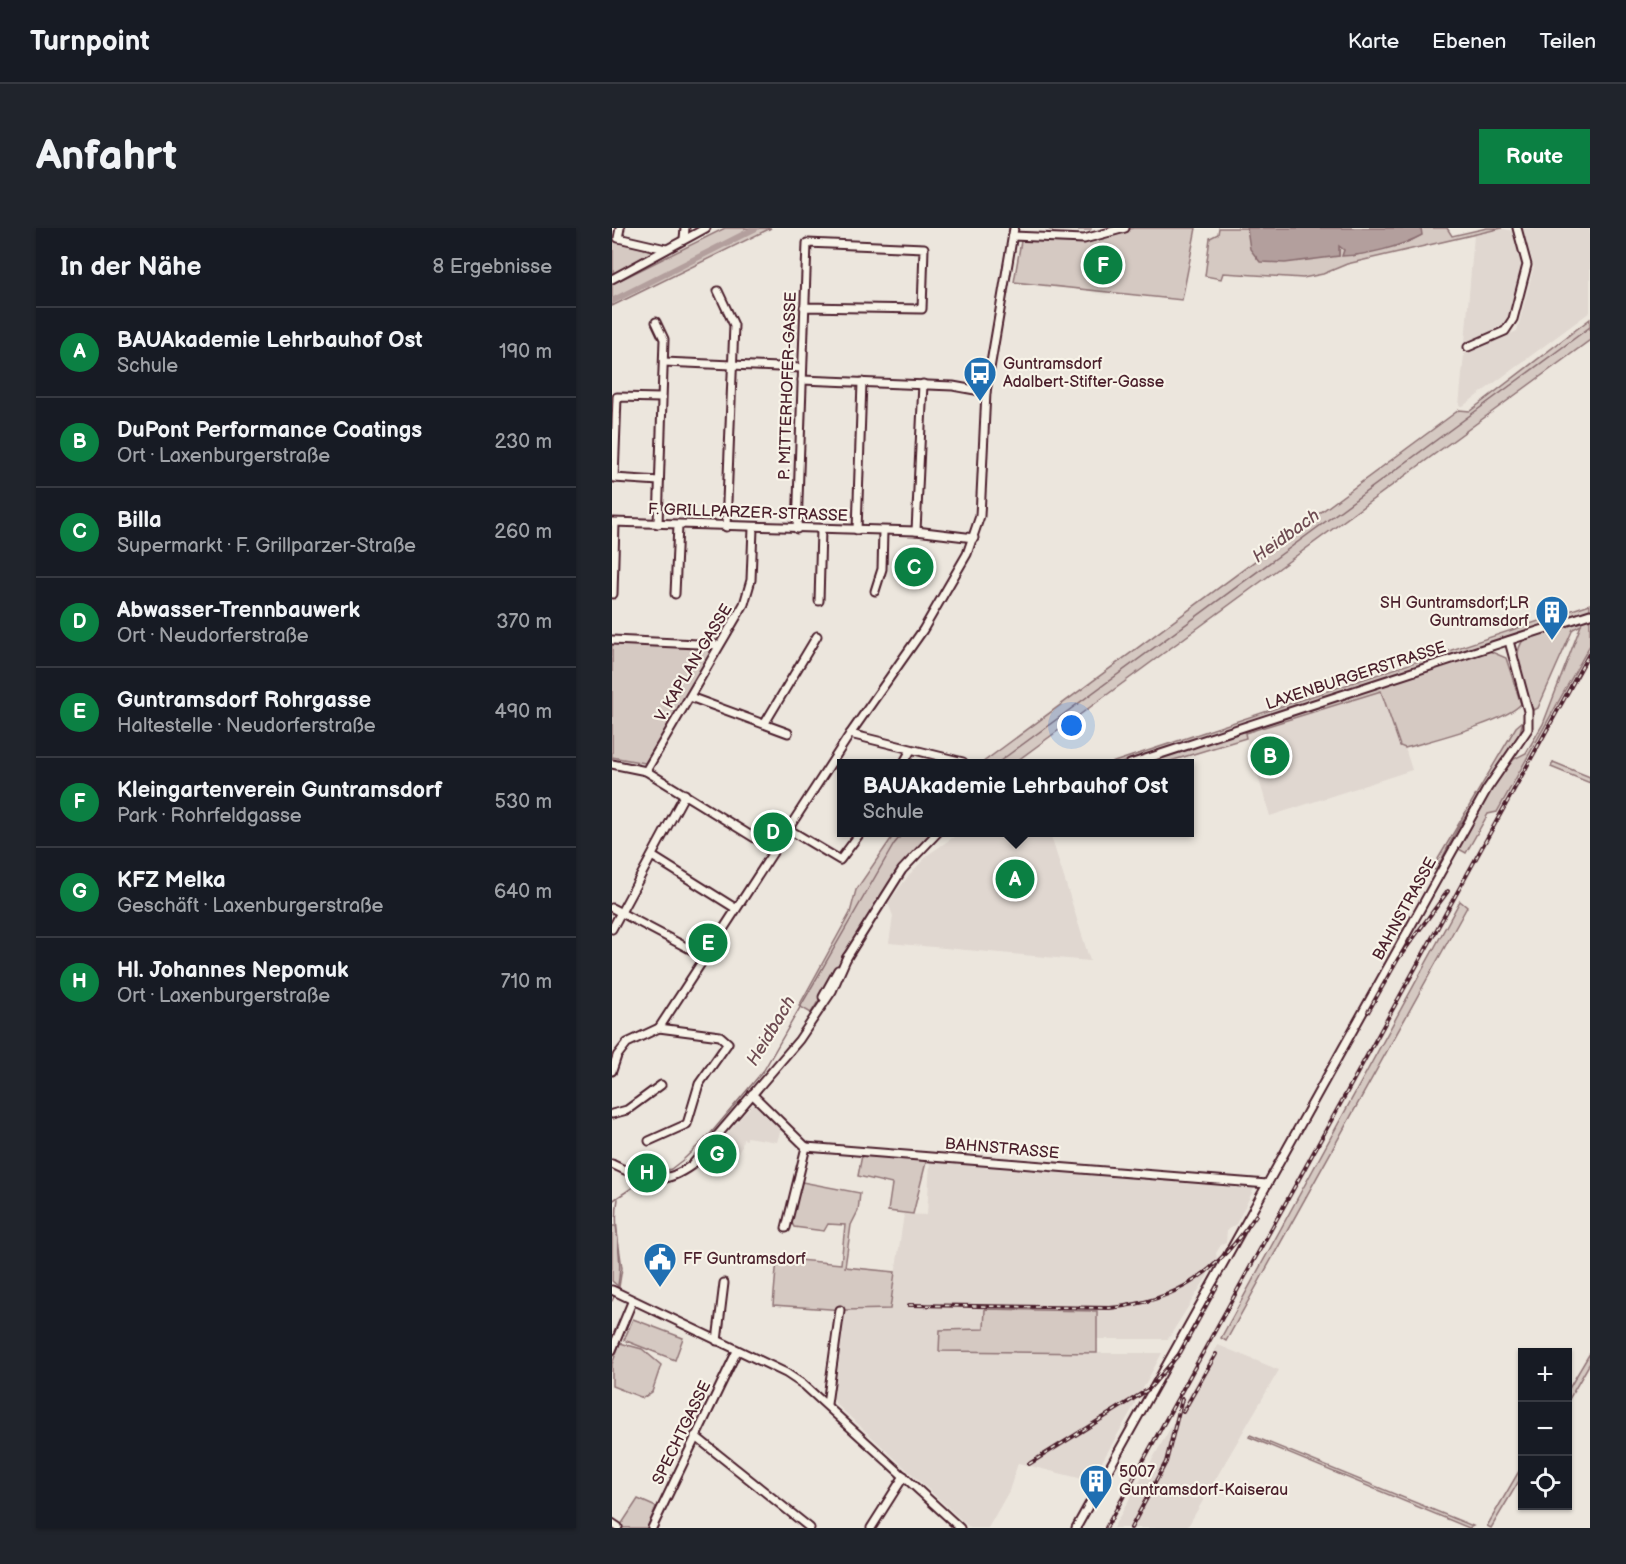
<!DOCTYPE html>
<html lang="de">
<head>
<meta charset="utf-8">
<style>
  :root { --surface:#171b24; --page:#20242c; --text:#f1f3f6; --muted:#9ea1a6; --line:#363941; --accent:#0b8043 }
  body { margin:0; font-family:"Balsamiq Sans",sans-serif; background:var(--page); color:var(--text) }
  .controls { position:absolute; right:18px; bottom:18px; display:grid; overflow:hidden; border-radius:0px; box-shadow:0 2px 4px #0004 }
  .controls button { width:54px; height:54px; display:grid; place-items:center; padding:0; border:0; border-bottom:2px solid var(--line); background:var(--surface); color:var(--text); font:30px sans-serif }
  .you { position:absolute; left:460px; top:498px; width:21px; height:21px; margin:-15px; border:4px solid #fff; border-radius:50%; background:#1a73e8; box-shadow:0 0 0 9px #1a73e833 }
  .badge { display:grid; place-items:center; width:39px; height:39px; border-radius:50%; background:var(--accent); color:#fff; font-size:20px; font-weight:700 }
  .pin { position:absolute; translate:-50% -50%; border:3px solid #fff; box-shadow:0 2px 6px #0006 }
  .popup { position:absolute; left:225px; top:531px; width:357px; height:78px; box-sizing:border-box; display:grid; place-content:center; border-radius:0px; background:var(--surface); filter:drop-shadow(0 2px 4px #0005); font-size:20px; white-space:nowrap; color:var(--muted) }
  .popup b { font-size:22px; color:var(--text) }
  .popup::after { content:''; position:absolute; left:50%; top:100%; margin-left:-12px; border:12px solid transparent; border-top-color:var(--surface) }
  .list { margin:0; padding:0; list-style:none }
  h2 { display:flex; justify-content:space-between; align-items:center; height:78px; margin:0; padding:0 24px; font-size:26px }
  h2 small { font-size:20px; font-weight:400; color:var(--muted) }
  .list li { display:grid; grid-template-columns:39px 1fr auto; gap:18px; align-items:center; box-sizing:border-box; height:90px; padding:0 24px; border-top:2px solid var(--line) }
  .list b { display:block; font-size:22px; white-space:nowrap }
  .list p { margin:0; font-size:20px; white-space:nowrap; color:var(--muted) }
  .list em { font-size:20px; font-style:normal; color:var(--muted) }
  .icon { flex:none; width:33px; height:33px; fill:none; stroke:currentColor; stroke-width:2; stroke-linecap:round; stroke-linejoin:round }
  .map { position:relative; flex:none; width:978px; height:1300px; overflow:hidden; border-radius:0px }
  header { display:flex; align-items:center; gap:36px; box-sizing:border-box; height:84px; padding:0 30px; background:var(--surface); border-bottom:2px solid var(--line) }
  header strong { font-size:28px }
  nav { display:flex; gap:33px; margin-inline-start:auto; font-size:21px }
  .intro { display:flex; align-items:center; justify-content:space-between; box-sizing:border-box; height:144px; padding:0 36px }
  h1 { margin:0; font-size:42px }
  .button { padding:15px 27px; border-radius:0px; background:var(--accent); color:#fff; font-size:21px; font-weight:700 }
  main { display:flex; gap:36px; padding:0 36px }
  aside { flex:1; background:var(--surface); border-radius:0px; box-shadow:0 2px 4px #0004 }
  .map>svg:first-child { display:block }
  .built { fill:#e0d7d0 }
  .green { fill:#d5c9c2; stroke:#907476; stroke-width:1.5 }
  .water { fill:#b39f9d; stroke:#896c6f; stroke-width:1.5 }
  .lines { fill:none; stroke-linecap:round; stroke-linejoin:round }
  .stream { stroke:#896c6f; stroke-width:1.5 }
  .canal { stroke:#b39f9d; stroke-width:6 }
  .minor-casing { stroke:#4a1f2b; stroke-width:11 }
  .minor { stroke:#f7f3e8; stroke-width:7 }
  .rail-casing { stroke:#4a1f2b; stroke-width:4 }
  .rail { stroke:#f7f3e8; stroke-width:1.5; stroke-dasharray:4.5; stroke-linecap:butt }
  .labels { text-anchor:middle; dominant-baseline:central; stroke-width:4.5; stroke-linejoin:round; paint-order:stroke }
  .poi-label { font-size:16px; fill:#4a1f2b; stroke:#f7f3e8; text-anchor:start }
  .street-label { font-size:16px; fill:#4a1f2b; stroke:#f7f3e8 }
  .water-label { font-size:18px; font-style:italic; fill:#6f4c53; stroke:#f7f3e8 }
</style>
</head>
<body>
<header>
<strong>Turnpoint</strong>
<nav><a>Karte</a><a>Ebenen</a><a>Teilen</a></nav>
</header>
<div class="intro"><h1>Anfahrt</h1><a class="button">Route</a></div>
<main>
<aside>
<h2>In der Nähe<small>8 Ergebnisse</small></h2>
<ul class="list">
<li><span class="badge">A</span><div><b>BAUAkademie Lehrbauhof Ost</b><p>Schule</p></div><em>190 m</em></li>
<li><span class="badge">B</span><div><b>DuPont Performance Coatings</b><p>Ort · Laxenburgerstraße</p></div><em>230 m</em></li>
<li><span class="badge">C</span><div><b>Billa</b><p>Supermarkt · F. Grillparzer-Straße</p></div><em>260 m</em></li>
<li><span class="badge">D</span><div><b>Abwasser-Trennbauwerk</b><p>Ort · Neudorferstraße</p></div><em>370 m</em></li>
<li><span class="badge">E</span><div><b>Guntramsdorf Rohrgasse</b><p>Haltestelle · Neudorferstraße</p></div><em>490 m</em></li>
<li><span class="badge">F</span><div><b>Kleingartenverein Guntramsdorf</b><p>Park · Rohrfeldgasse</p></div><em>530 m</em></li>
<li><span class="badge">G</span><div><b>KFZ Melka</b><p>Geschäft · Laxenburgerstraße</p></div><em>640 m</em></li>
<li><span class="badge">H</span><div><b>Hl. Johannes Nepomuk</b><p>Ort · Laxenburgerstraße</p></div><em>710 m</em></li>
</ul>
</aside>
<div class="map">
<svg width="978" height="1300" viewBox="0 0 978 1300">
  <rect width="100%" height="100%" fill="#ece6dd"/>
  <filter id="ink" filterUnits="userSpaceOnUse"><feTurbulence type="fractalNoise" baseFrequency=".0167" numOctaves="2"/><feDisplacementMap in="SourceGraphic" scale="12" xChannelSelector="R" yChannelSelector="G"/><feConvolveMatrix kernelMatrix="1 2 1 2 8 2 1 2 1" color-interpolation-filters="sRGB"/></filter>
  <g filter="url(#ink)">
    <g class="built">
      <polygon points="890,0 900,3 910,38 901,81 896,93 884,102 853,114 862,7"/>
      <polygon points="910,0 978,0 978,84 851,178 847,178 852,126 905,103 922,38"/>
      <polygon points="769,462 788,518 793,520 800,542 658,588 633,505"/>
      <polygon points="349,604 438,605 478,733 277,715 281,688 276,675 297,647 317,626"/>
      <polygon points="144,876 169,901 165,914 135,909 135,912 131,911 130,919 119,934 110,931 113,923 110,922 113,917 112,909 140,877"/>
      <polygon points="318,934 644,957 624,996 615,1002 614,1015 609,1017 604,1025 605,1031 594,1042 596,1047 556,1111 485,1111 486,1125 550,1125 529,1164 523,1168 523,1176 479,1253 406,1235 397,1263 376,1300 358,1300 223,1175 221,1169 232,1082 278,1081 292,986 315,987"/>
      <polygon points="606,1117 667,1142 575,1300 501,1300"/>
    </g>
    <g class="green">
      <polygon points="113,0 159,0 0,78 0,56"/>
      <polygon points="521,0 584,0 570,72 402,54 409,13 470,14"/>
      <polygon points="607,0 635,0 639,12 716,27 727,28 727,17 741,28 798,13 809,7 809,0 835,0 840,8 875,0 890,0 735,36 711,46 691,50 611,45 609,51 593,48 598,10 606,6"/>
      <polygon points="1,11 43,24 1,46"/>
      <polygon points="978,91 978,112 402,535 370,535 847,182 858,183"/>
      <polygon points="978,376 978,383 509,535 496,536"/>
      <path d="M978,389V417L885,584L876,586L854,625L845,620L880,559L902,531L914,525L931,496L969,397L961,401L926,480L922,482L918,478C913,457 897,429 912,411Z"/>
      <polygon points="0,414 96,419 99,426 33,535 0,529"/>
      <path d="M875,422L894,430L909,476C893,494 820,512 793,520L788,518L769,463L633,505L634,510L552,535L527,536Z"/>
      <polygon points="911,493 907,508 846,600 824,642 820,641 904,499"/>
      <polygon points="941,534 978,549 978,555 939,539"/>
      <polygon points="283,605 319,605 287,640 199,785 187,778 238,685 244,662"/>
      <polygon points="848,673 855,679 614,1113 609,1110"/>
      <polygon points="250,927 309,931 314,934 301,986 276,983 280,956 246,948"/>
      <polygon points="190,954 248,965 246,983 239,997 233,1039 283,1044 278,1081 232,1082 161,1077 165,1030 229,1036 233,997 216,996 212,1003 182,999 179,993"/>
      <polygon points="0,998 4,998 10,1040 7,1059 0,1053"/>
      <polygon points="373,1081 485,1083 485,1125 327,1123 328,1102 372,1101"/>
      <polygon points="21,1091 71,1110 63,1132 12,1112"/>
      <polygon points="8,1115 30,1121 49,1137 40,1164 31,1170 0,1158 0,1136"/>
      <polygon points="978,1125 978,1135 956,1173 956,1162"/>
      <polygon points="638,1207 861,1298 857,1300 637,1209"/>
      <polygon points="910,1238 910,1248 879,1300 875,1298"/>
      <polygon points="26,1271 44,1279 35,1300 7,1300"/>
    </g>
    <path class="water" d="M635,0H809L810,7C788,19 755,27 730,28L732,22L727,18V28L673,35L648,34L638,21Z"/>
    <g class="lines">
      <g class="stream">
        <polyline points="384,536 978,99"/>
        <polyline points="38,948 59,941 72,931 99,905 152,842 282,616 292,604"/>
        <polyline points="0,973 32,952"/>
        <path d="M5,1061C13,1031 0,1002 6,971"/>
        <polyline points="0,1073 3,1066"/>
      </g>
      <g class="canal">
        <polyline points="439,0 477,0"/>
        <polyline points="0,73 144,0"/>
      </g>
      <defs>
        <g id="minor">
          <polyline points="8,0 6,10 54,21"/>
          <polyline points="401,8 472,11 513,0"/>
          <polyline points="72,11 73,0"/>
          <polyline points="0,51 94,0"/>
          <polyline points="106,63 122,97 114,299"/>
          <polyline points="44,94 52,111 46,296"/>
          <polyline points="856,119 893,103 901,91 915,37 905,0"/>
          <polyline points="52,134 190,140"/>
          <polyline points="190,152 341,158 374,164"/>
          <polyline points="47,253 2,250 5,169 49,170"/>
          <polyline points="0,294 304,303 362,310"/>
          <polyline points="185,301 195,15 312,20 310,81 192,79"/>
          <polyline points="245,302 250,154"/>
          <polyline points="304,303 311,156"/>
          <polyline points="263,363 270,341 271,303"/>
          <polyline points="1,366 3,295"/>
          <polyline points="63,366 66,297"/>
          <polyline points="207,373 209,302"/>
          <polyline points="0,412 107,417"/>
          <polyline points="78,469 176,505"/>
          <polyline points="153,495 205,408"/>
          <polyline points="238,506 351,534"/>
          <polyline points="0,536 34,543 162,622"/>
          <polyline points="291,536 299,522"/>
          <polyline points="518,536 978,386"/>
          <polyline points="34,543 132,376 139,352 141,300"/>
          <polyline points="176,601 228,632 249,604"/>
          <polyline points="40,628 123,680"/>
          <polyline points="0,680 93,729"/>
          <polyline points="0,701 73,566"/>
          <polyline points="234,731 290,642 326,604"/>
          <polyline points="211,769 226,742"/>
          <polyline points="47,800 238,506 311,402 355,326 368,288 374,164 402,0"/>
          <polyline points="0,843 5,828 15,815 47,800 108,808 116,815 87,856 75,896 37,913"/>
          <polyline points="140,866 194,919"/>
          <polyline points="0,886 15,882 49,857"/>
          <polyline points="194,919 655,956"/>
          <path d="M0,936C33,952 48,960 80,937L187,812L220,763L235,729"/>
          <polyline points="174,1000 194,919"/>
          <polyline points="0,1062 174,1145 192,1157 348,1300"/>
          <polyline points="105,1113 112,1055"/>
          <polyline points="0,1122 20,1074"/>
          <polyline points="215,1176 228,1082"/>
          <polyline points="83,1208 198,1300"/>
          <polyline points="0,1295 6,1299"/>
          <polyline points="40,1300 125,1123"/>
          <polyline points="259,1300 292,1248"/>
          <polyline points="464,1300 875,561 916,501 916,483 897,413"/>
        </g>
      </defs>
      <use href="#minor" class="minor-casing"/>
      <use href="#minor" class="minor"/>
      <defs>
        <g id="rail">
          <polyline points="756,784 786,731 836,663"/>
          <path d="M297,1077L498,1080C567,1073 606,1043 644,987"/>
          <polyline points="571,1184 604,1126"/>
          <polyline points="417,1236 537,1161 568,1125 605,1058"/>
          <polyline points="494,1300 978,424"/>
          <polyline points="519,1300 554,1234 570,1171"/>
        </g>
      </defs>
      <use href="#rail" class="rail-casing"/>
      <use href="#rail" class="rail"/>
    </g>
  </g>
  <defs>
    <symbol id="bus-pin" viewBox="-11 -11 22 30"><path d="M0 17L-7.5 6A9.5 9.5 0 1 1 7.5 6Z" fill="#1f6fb2" stroke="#f7f3e8"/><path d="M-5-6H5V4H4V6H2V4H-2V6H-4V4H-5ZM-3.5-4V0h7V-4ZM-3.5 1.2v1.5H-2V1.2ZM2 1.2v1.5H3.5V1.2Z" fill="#fff"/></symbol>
    <symbol id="building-pin" viewBox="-11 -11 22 30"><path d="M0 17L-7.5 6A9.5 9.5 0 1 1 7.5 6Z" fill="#1f6fb2" stroke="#f7f3e8"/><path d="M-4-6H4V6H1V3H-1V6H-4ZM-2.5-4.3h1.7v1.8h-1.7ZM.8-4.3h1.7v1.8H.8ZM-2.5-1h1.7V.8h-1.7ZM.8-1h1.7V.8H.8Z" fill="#fff"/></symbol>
    <symbol id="civic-pin" viewBox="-11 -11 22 30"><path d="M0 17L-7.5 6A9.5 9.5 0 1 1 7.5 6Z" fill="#1f6fb2" stroke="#f7f3e8"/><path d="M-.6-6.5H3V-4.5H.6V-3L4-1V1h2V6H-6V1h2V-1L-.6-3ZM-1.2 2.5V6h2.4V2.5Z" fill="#fff"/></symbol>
  </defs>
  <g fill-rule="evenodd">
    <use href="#bus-pin" x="349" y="126" width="38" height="52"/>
    <use href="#building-pin" x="921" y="365" width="38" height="52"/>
    <use href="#civic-pin" x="29" y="1012" width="38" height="52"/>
    <use href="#building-pin" x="465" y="1234" width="38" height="52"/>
  </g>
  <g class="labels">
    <g class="poi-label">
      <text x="391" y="136">Guntramsdorf<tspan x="391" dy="18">Adalbert-Stifter-Gasse</tspan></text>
      <text x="917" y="375" text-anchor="end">SH Guntramsdorf;LR<tspan x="917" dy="18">Guntramsdorf</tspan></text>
      <text x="71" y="1031">FF Guntramsdorf</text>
      <text x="507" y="1244">5007<tspan x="507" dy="18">Guntramsdorf-Kaiserau</tspan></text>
    </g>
    <g class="street-label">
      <text transform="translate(176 158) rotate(-88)">P. MITTERHOFER-GASSE</text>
      <text transform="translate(136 285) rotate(2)">F. GRILLPARZER-STRASSE</text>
      <text transform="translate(82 435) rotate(-59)">V. KAPLAN-GASSE</text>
      <text transform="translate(744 448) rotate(-18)">LAXENBURGERSTRASSE</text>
      <text transform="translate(793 681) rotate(-61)">BAHNSTRASSE</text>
      <text transform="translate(390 921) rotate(5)">BAHNSTRASSE</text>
      <text transform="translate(70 1205) rotate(-64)">SPECHTGASSE</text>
    </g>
    <g class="water-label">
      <text transform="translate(674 308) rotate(-36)">Heidbach</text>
      <text transform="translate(159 803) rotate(-59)">Heidbach</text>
    </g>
  </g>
</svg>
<div class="controls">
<button>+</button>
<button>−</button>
<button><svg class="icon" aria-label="locate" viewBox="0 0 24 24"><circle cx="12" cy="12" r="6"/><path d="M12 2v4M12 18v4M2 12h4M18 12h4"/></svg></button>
</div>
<div class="you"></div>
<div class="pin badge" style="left:403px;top:651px">A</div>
<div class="popup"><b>BAUAkademie Lehrbauhof Ost</b>Schule</div>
<div class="pin badge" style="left:658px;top:528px">B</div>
<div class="pin badge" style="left:302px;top:339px">C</div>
<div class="pin badge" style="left:161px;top:604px">D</div>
<div class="pin badge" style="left:96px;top:715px">E</div>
<div class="pin badge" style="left:491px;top:37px">F</div>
<div class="pin badge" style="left:105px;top:926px">G</div>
<div class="pin badge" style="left:35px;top:945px">H</div>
</div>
</main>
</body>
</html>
